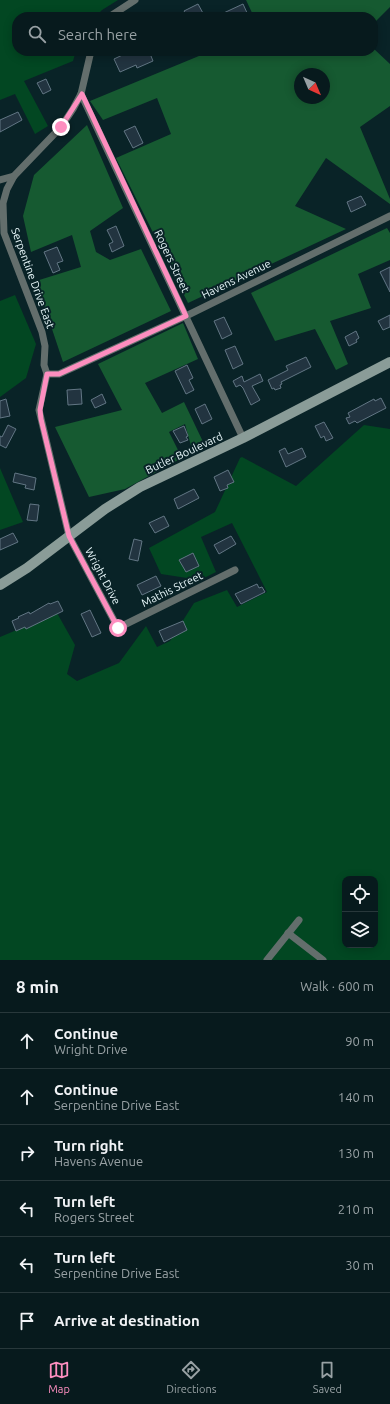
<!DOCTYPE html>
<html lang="en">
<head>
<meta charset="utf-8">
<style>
  :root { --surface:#071a1d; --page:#15272a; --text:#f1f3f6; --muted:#98a1a4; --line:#28383b; --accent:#fd8ebf }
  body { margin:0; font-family:Ubuntu,sans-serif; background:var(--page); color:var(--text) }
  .controls { position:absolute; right:12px; bottom:12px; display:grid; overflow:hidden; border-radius:8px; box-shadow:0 2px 10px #0003 }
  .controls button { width:36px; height:36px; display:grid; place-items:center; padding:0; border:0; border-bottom:1px solid var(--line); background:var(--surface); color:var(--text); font:20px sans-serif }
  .compass { position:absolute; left:294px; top:68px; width:36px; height:36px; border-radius:50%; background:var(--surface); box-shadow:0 2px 10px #0003; rotate:136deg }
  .stop { position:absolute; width:12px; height:12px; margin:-9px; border:3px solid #fd8ebf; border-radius:50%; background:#fff }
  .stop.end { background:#fd8ebf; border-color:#fff; box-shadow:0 1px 4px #0008 }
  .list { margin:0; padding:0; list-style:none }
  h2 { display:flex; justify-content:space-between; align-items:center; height:52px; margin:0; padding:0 16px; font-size:17px }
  h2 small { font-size:13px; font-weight:400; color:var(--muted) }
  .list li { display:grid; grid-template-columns:26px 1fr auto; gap:12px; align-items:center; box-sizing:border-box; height:56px; padding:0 16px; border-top:1px solid var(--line) }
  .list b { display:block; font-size:15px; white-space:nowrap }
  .list p { margin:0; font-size:13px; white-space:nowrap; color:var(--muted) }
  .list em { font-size:13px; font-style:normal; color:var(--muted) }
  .icon { flex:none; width:22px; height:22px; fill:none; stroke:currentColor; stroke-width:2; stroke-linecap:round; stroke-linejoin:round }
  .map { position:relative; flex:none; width:390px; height:960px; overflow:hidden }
  .search { position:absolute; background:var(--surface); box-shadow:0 2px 10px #0003; left:12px; right:12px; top:12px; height:44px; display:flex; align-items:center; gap:10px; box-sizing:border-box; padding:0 14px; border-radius:16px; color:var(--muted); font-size:15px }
  .sheet { height:388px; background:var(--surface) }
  nav { display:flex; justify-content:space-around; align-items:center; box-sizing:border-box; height:56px; border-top:1px solid var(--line); background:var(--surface); font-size:11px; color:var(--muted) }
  nav a { display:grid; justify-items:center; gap:2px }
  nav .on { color:var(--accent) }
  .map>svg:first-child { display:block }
  .green { fill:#024722; fill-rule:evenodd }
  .forest { fill:#165a31; fill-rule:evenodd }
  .building { fill:#223440; stroke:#627684 }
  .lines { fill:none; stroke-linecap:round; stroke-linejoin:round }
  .street { stroke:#636e6c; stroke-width:7 }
  .secondary { stroke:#8a9c98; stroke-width:10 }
  .route { stroke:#fd8ebf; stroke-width:5 }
  .labels { text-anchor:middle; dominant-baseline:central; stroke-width:4; stroke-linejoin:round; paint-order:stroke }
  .street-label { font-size:11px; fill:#e7f6f9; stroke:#092327 }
</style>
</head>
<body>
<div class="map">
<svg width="390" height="960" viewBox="0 0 390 960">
  <rect width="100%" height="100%" fill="#092327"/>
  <g class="green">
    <polygon points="0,0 118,0 102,10 95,17 17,17 17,51 76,51 73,61 24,81 48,126 35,134 15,94 0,100"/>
    <polygon points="15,295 36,344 26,378 0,397 0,301"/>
    <path d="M364,425L390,429V960H0V637L57,613L75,645L67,674L77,681L119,663L146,626L157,647L170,641L194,603L227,590L237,607L267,592L232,523L201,537L216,572L200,580L161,574L149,548L215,512L240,458L242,457L296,486ZM345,879H375V945H345Z"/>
    <polygon points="0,468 23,522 0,530"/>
  </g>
  <g class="forest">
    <polygon points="246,0 390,0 390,7 373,24 373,17 254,17"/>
    <path d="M373,48L390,64V106L360,127L390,199V204L326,158L295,206L346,229L188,303L116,158L171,134L157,98L103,120L90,101L211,51H373ZM300,74H324V98H300Z"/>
    <polygon points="87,125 123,208 90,231 96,252 110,260 141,249 171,311 63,362 36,281 81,267 72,235 31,252 23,216 34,175"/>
    <polygon points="387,228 390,233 390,260 358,274 371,308 330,321 348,364 336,370 315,329 275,341 251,293"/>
    <polygon points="183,323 198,359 145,383 162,413 184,402 206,448 193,453 185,424 169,432 182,458 125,489 89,497 55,427 122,410 98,364"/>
  </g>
  <g class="building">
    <polygon points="198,4 204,15 188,17 184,11"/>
    <polygon points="243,4 248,15 215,17"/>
    <polygon points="131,51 149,51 153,61 137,68 136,65 120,72 114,59"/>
    <polygon points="46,79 51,90 43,94 37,83"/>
    <polygon points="18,112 22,120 0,132 0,120"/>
    <polygon points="135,126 143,143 133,148 124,131"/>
    <polygon points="361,196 366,205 351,212 347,202"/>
    <polygon points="116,226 124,246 112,252 109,244 113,242 107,230"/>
    <polygon points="57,247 63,261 57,263 60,270 53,273 44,252"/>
    <polygon points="390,267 390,292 380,272"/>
    <polygon points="390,315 390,327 383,330 378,321"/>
    <polygon points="224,317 232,334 222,339 214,321"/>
    <polygon points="356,331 359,338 356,340 357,342 349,346 345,337"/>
    <polygon points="235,346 243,364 233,369 225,350"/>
    <polygon points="306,357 311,367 281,382 282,384 280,385 281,388 275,390 274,388 272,389 268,380 288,370 286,366"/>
    <polygon points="187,365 193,378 189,380 194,390 186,394 175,371"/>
    <polygon points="260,374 263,381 252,386 260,400 251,405 243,388 240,385 236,387 233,381 242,376 244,382"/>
    <polygon points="81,389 82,404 68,405 67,390"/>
    <polygon points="102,394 106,403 95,408 91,400"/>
    <polygon points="381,398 386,408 357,423 355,421 349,424 346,418 350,417 348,413 374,399 375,401"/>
    <polygon points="6,399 10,416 0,418 0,401"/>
    <polygon points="205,404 212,419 202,424 195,409"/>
    <polygon points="324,422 333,438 326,441 324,436 321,438 315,426"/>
    <polygon points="8,425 16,429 6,448 0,445 0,436 2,437"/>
    <polygon points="184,426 188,436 186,437 188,440 180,443 173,431"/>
    <polygon points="285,448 288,454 302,448 306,457 286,467 279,451"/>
    <polygon points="228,470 234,482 227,485 228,488 220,491 214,477"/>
    <polygon points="15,473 36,478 34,490 25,488 26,485 13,482"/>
    <polygon points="194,489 199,498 178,509 174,499"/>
    <polygon points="30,504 39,505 37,521 27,520"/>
    <polygon points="164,516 169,526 155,533 149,523"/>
    <polygon points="13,533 18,542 0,550 0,539"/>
    <polygon points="231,536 236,544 219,554 214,545"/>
    <polygon points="134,539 142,541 138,561 129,559"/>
    <polygon points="193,553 199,566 186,572 179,560"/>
    <polygon points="156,576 161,586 142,595 137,585"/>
    <polygon points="257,584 259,588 262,587 265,592 241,604 235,594"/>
    <polygon points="58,601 63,611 26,629 25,627 16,631 12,621 19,618 18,617 29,612 30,614 49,603 50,604"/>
    <polygon points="90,610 101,633 92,637 81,614"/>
    <polygon points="183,621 187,630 164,642 159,631"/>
  </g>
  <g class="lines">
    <g class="street">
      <polyline points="109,17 135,0"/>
      <polyline points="91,51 81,94 73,109 61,127 14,176 7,189 3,203 4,233 42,332 45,346 44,365 47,374 39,410 69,536 118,628 235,570"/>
      <polyline points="81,94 243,438"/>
      <polyline points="0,180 14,176"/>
      <polyline points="47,374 59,374 186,316 390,216"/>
      <polyline points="288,933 323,960"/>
      <polyline points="267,960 299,920"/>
    </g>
    <polyline class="secondary" points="0,585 27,568 105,509 140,487 243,438 390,362"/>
  </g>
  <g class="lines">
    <polyline class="route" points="61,127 82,94 186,316 59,374 47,374 40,410 41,419 69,536 118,628"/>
  </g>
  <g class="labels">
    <g class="street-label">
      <text transform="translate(172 261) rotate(65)">Rogers Street</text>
      <text transform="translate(33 278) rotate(70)">Serpentine Drive East</text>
      <text transform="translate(236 279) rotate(-26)">Havens Avenue</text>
      <text transform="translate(184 453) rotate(-25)">Butler Boulevard</text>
      <text transform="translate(103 576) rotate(62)">Wright Drive</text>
      <text transform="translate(172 589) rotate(-26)">Mathis Street</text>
    </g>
  </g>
</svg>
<div class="controls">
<button><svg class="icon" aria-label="locate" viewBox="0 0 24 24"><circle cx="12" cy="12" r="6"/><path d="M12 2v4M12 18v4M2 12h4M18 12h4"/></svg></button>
<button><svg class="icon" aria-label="layers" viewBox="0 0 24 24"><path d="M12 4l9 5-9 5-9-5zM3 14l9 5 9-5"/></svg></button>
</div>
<svg class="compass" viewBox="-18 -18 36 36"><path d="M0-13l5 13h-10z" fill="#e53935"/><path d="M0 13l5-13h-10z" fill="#98a1a4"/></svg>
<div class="stop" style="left:118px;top:628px"></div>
<div class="stop end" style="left:61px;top:127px"></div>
<div class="search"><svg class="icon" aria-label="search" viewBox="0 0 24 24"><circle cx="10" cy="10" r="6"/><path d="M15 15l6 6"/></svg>Search here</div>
</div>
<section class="sheet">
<h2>8 min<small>Walk · 600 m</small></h2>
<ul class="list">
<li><svg class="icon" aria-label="ahead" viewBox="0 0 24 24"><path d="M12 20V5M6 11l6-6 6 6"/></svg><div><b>Continue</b><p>Wright Drive</p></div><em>90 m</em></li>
<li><svg class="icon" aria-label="ahead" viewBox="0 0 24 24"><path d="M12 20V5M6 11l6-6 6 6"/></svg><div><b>Continue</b><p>Serpentine Drive East</p></div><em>140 m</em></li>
<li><svg class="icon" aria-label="right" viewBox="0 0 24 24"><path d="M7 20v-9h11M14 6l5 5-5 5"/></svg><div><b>Turn right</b><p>Havens Avenue</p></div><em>130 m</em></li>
<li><svg class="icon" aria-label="left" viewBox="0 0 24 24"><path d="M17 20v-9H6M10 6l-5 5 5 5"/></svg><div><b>Turn left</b><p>Rogers Street</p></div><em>210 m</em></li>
<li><svg class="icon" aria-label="left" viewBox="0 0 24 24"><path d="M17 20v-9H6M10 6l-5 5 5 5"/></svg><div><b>Turn left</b><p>Serpentine Drive East</p></div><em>30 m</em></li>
<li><svg class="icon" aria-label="arrive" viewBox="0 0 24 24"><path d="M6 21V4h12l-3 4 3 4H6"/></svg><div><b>Arrive at destination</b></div></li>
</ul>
</section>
<nav>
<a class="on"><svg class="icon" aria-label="map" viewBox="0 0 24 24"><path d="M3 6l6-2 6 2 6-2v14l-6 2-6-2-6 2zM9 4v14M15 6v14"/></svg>Map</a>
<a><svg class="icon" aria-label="directions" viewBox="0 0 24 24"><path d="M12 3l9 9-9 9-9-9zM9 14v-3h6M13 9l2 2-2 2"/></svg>Directions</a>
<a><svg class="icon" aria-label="saved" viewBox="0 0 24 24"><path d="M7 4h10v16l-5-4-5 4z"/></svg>Saved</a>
</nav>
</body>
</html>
